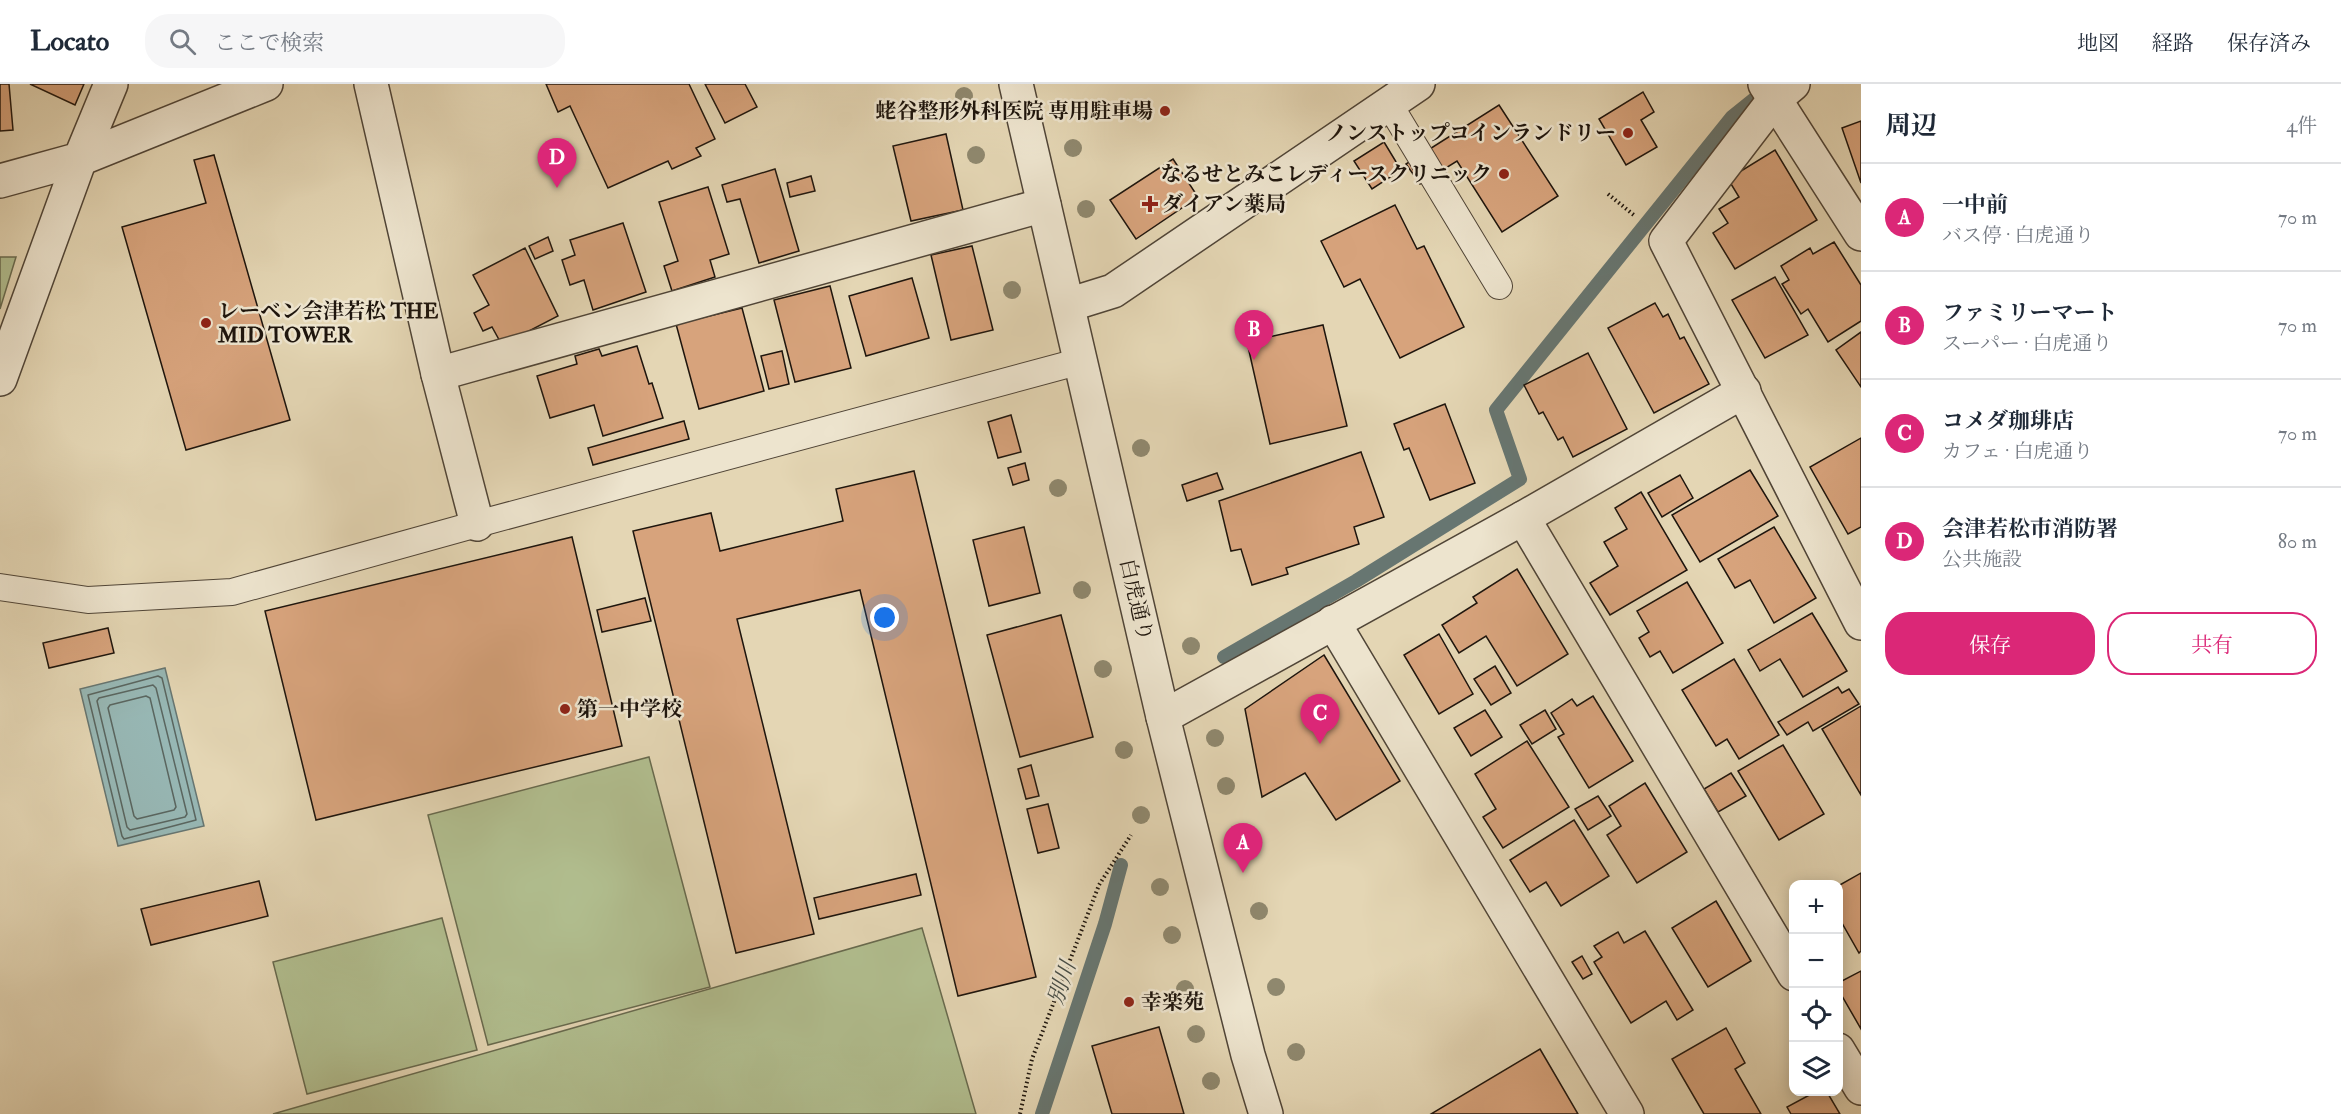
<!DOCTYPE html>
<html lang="ja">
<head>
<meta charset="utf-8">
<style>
  :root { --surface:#fff; --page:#f6f6f7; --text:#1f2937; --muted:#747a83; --line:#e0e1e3; --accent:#db2777 }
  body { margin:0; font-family:"IM FELL Double Pica","Noto Serif JP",serif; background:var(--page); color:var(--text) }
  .controls { position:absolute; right:18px; bottom:18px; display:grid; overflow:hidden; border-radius:12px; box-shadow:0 3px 15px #0003 }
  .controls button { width:54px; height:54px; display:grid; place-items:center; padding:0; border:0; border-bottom:2px solid var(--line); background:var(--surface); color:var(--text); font:30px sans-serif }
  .you { position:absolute; left:885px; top:534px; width:21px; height:21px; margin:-15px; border:4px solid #fff; border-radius:50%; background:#1a73e8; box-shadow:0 0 0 9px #1a73e833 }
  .badge { display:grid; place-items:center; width:39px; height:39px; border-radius:50%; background:var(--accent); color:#fff; font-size:20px; font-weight:700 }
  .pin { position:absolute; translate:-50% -50px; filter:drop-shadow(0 2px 3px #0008) }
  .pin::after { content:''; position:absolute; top:32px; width:21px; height:18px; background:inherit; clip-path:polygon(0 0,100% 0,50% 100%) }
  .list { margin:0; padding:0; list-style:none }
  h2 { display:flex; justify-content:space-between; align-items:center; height:78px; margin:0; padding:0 24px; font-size:26px }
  h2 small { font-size:20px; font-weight:400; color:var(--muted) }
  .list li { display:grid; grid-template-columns:39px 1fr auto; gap:18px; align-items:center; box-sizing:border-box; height:108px; padding:0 24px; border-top:2px solid var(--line) }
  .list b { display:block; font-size:22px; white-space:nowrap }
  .list p { margin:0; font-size:20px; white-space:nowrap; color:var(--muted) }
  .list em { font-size:20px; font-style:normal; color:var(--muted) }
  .actions { display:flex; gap:12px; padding:18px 24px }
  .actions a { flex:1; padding:14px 0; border:2px solid var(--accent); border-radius:24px; text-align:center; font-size:21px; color:var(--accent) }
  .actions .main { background:var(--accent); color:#fff }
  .icon { flex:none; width:33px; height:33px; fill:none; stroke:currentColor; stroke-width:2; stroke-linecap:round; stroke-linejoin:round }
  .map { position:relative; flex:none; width:1861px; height:1030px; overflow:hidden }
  header { display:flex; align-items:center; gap:36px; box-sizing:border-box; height:84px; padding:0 30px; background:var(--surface); border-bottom:2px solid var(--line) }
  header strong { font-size:28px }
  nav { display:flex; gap:33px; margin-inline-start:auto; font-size:21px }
  .search { width:420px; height:54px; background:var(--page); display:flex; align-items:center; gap:15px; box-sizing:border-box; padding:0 21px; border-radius:24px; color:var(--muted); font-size:22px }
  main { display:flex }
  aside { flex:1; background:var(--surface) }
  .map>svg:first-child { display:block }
  .green { fill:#b1be8f; stroke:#686a4e; stroke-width:1.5 }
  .water { fill:#97b7b4; stroke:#677671; stroke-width:1.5 }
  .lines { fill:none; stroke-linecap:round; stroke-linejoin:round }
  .shore { stroke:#5a6660; stroke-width:1.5 }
  .stream { stroke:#677671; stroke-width:14 }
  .building { fill:#d7a37c; stroke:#1e150d; stroke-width:1.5 }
  .service-casing { stroke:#504537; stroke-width:28 }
  .minor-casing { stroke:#504537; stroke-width:36 }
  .tertiary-casing { stroke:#504537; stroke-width:36 }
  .path { stroke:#1e150d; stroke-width:4; stroke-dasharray:1.5 3; stroke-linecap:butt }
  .service { stroke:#ede4ce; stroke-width:26 }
  .minor { stroke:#ede4ce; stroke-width:33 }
  .tertiary { stroke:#ede4ce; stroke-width:33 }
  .tree { fill:#8f886e }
  .poi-dot { fill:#8f2418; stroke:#ede4ce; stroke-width:2 }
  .labels { text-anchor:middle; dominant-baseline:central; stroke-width:5; stroke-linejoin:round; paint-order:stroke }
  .poi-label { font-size:21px; font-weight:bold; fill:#1e150d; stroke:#ede4ce; text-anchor:start }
  .street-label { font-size:21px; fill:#1e150d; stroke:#ede4ce }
  .water-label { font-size:22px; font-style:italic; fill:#484e47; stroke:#ede4ce }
</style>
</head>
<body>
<header>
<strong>Locato</strong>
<div class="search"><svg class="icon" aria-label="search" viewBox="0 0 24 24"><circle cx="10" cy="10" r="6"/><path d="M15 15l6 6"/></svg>ここで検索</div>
<nav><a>地図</a><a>経路</a><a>保存済み</a></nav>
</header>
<main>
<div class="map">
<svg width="1861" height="1030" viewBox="0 0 1861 1030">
  <rect width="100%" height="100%" fill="#e4d6b4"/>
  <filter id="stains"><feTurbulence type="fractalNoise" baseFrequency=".00333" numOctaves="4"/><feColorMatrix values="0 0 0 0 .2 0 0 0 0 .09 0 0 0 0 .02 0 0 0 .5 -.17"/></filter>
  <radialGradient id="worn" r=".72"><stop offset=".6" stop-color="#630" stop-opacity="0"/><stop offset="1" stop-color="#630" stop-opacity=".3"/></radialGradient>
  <g class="green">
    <polygon points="0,173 16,173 0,225"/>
    <polygon points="649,673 710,903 488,961 428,731"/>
    <polygon points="442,834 477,966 307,1010 273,878"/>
    <polygon points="922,844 976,1030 273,1030"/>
  </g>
  <polygon class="water" points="165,584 204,742 118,762 80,605"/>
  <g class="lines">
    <g class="shore">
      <polygon points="158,592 162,594 196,736 124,755 122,752 88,611"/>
      <polygon points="153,601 156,604 187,730 185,733 130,746 127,743 97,617 99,614"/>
      <polygon points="146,612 150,614 176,723 174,726 137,735 134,732 108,624 110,621"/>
    </g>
    <g class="stream">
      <polyline points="1224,573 1356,497 1520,395 1496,326 1732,33 1768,4"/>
      <polyline points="1042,1030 1105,840 1121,781"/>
    </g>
  </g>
  <g class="building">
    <polygon points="0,0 9,0 13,46 0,47"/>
    <polygon points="30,0 84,0 75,21"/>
    <polygon points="546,0 689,0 715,55 696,64 701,72 672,85 668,77 608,104 570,22 558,28"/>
    <polygon points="705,0 745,0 757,23 725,39"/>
    <polygon points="1643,8 1654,28 1641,36 1657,63 1626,81 1599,35"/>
    <polygon points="1499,21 1558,112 1502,148 1457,77 1420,100 1406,80"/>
    <polygon points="1861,37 1861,99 1842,44"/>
    <polygon points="946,50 963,126 911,137 893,62"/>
    <polygon points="1384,58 1401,86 1372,105 1354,77"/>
    <polygon points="1775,66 1817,136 1735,185 1713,149 1728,139 1719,125 1739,113 1728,95"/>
    <polygon points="214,71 290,336 186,366 122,143 206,119 194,76"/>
    <polygon points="1173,75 1198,113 1136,155 1110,116"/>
    <polygon points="775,85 799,167 759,179 740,115 727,118 722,101"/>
    <polygon points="811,92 815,107 790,113 787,99"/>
    <polygon points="708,103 729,170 710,176 715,193 672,207 664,182 678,177 659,118"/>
    <polygon points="1395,121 1417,165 1424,162 1464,243 1400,274 1360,195 1344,203 1321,157"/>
    <polygon points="623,139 646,208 593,226 584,196 570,201 562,176 575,171 570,156"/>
    <polygon points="548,153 553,167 535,175 529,162"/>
    <polygon points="1834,158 1861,201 1861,237 1828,258 1808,225 1801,230 1782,200 1789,196 1781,182 1810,164 1813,170"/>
    <polygon points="972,162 993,246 951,256 931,171"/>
    <polygon points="525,164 558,232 502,261 492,243 483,247 474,229 489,221 473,191"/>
    <polygon points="1775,193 1808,251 1765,274 1732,216"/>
    <polygon points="912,194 929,254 866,272 849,212"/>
    <polygon points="830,202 851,284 795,298 774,216"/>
    <polygon points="1655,219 1663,233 1668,230 1680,255 1684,253 1709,300 1654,329 1608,244"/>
    <polygon points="742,224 764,307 699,325 676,240"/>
    <polygon points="1323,241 1347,342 1270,360 1247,258"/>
    <polygon points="1861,248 1861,303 1836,266"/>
    <polygon points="637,262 649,300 652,299 663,334 603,352 594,321 550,334 537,292 577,280 575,272 599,265 602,272"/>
    <polygon points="782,267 789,300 769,305 761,272"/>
    <polygon points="1588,269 1627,345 1573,373 1563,353 1558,356 1543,328 1539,330 1524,301"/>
    <polygon points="1445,320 1475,399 1430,416 1409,364 1404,366 1394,340"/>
    <polygon points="1011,331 1021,368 998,374 988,338"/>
    <polygon points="684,337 689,355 593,381 588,364"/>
    <polygon points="1861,354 1861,443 1848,450 1810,383"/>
    <polygon points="1361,368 1384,433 1354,443 1359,460 1286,484 1288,490 1252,501 1241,465 1231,467 1219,417"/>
    <polygon points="1025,379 1029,396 1013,401 1008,384"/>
    <polygon points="1750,386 1778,432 1700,478 1672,431"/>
    <polygon points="914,387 1036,893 958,912 860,506 737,535 814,850 736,869 633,447 711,429 720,467 843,437 836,405"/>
    <polygon points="1217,389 1223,405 1187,417 1182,401"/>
    <polygon points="1680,391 1693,414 1662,433 1648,409"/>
    <polygon points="1641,408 1687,486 1610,531 1590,499 1618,482 1604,458 1627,445 1615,424"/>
    <polygon points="1024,443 1040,509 989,522 973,456"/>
    <polygon points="1774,443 1816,514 1774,539 1750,496 1735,504 1718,475"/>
    <polygon points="572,453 622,662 316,736 265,527"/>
    <polygon points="1517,485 1568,570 1517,602 1486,552 1459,569 1442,541 1477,519 1473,513"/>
    <polygon points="1687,498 1723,559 1673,589 1660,567 1650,573 1639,554 1649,548 1637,527"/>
    <polygon points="645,514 651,537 602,548 597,526"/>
    <polygon points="1812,529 1847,587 1803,613 1780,575 1760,587 1748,566"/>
    <polygon points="1061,531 1093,653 1020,673 987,551"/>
    <polygon points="108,544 114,569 49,584 43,559"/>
    <polygon points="1439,550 1473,610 1439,630 1404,571"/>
    <polygon points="1324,571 1400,697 1336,736 1305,689 1262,713 1245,625"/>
    <polygon points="1734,575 1779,651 1739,675 1727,655 1716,662 1682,606"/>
    <polygon points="1495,582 1511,609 1491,621 1474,595"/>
    <polygon points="1838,603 1842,609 1849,605 1859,620 1813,647 1808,638 1787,651 1778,638"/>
    <polygon points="1593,612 1633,677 1589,704 1558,653 1564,650 1551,629 1572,615 1577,622"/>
    <polygon points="1861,622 1861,711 1822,645"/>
    <polygon points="1485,626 1502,653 1471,672 1454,644"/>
    <polygon points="1545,626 1556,645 1532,660 1520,641"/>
    <polygon points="1527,657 1569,723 1503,764 1483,733 1496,725 1475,690"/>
    <polygon points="1783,661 1824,730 1779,756 1738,687"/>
    <polygon points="1031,681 1039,712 1026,715 1018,685"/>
    <polygon points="1731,689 1746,712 1718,728 1704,705"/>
    <polygon points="1645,699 1687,768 1637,799 1607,751 1621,742 1609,722"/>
    <polygon points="1598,712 1611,732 1588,746 1575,725"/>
    <polygon points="1048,720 1059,764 1038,769 1027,725"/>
    <polygon points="1574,736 1609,792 1561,822 1546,798 1530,808 1510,776"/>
    <polygon points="1861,789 1861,867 1859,869 1838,832 1838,802"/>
    <polygon points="916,790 921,811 819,835 814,814"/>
    <polygon points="259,797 268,832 151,861 141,825"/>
    <polygon points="1716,817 1751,877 1708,903 1672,844"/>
    <polygon points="1645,847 1693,926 1677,936 1666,917 1631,939 1594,878 1602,873 1594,862 1618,848 1624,859"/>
    <polygon points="1582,872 1592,890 1583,895 1572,878"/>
    <polygon points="1861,887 1861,945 1838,905 1838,899"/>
    <polygon points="1159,943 1184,1030 1112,1030 1092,962"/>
    <polygon points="1726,944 1745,979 1735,985 1761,1030 1704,1030 1672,975"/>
    <polygon points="1540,965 1578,1030 1431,1030"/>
    <polygon points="1815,1008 1827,1008 1840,1030 1791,1030 1787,1023"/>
  </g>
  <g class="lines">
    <defs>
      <g id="service">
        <polyline points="1389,20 1499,202"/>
        <polyline points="0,503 88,516 232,508 477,440 1081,277"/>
      </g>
      <g id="minor">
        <polyline points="371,0 438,290 477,440"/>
        <polyline points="1765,0 1861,150"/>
        <polyline points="1793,0 1774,16 1666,157 1861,539"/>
        <polyline points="0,97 80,75 111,0"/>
        <polyline points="1068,221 1113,207 1418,0"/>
        <polyline points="438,290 1044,121"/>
        <polyline points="0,295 80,75 266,0"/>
        <polyline points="1744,307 1523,434 1794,890"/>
        <polyline points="1333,538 1627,1030"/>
        <polyline points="1163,633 1523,434"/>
        <polyline points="1838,966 1861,1004"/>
      </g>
      <polyline id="tertiary" points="1016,0 1163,633 1248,971 1266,1030"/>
    </defs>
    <use href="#service" class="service-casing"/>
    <use href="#minor" class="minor-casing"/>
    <use href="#tertiary" class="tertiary-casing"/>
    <g class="path">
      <polyline points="1608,110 1635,132"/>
      <polyline points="1020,1030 1032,975 1099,801 1131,751"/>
    </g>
    <use href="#service" class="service"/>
    <use href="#minor" class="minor"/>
    <use href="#tertiary" class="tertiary"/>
  </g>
  <g class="tree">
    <circle cx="964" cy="12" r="9"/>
    <circle cx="1073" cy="64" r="9"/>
    <circle cx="976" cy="71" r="9"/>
    <circle cx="1086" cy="125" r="9"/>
    <circle cx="1012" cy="206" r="9"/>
    <circle cx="1141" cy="364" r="9"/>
    <circle cx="1058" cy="404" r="9"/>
    <circle cx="1082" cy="506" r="9"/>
    <circle cx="1191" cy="562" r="9"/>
    <circle cx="1103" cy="585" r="9"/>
    <circle cx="1215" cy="654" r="9"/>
    <circle cx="1124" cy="666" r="9"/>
    <circle cx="1226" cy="702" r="9"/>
    <circle cx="1141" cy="731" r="9"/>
    <circle cx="1242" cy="765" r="9"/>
    <circle cx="1160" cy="803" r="9"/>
    <circle cx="1259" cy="827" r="9"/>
    <circle cx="1172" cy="851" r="9"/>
    <circle cx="1276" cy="903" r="9"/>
    <circle cx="1185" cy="905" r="9"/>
    <circle cx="1196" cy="950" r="9"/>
    <circle cx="1296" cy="968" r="9"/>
    <circle cx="1211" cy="997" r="9"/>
  </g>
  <g class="poi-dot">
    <circle cx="1165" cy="27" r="6"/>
    <circle cx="1628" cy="49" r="6"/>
    <circle cx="1504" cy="90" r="6"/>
    <path d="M1147 111h6v6h6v6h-6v6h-6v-6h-6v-6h6z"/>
    <circle cx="206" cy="239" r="6"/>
    <circle cx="565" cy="625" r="6"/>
    <circle cx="1129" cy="918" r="6"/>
  </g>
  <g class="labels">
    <g class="poi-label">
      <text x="1153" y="27" text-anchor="end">蛯谷整形外科医院 専用駐車場</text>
      <text x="1616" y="49" text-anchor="end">ノンストップコインランドリー</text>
      <text x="1492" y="90" text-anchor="end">なるせとみこレディースクリニック</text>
      <text x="1162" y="120">ダイアン薬局</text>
      <text x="218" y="227">レーベン会津若松 THE<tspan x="218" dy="24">MID TOWER</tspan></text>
      <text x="577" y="625">第一中学校</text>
      <text x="1141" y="918">幸楽苑</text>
    </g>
    <g class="street-label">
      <text transform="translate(1136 516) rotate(77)">白虎通り</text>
    </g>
    <g class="water-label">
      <text transform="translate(1062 899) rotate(-72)">別川</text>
    </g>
  </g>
  <rect width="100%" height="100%" filter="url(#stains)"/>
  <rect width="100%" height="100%" fill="url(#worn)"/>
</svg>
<div class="controls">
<button>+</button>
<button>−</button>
<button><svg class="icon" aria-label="locate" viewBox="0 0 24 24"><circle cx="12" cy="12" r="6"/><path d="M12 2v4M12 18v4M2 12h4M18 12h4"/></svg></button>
<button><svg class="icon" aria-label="layers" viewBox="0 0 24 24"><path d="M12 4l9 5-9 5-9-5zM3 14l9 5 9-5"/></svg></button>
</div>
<div class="you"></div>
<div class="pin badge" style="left:1243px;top:789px">A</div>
<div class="pin badge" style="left:1254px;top:276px">B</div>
<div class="pin badge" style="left:1320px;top:660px">C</div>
<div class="pin badge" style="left:557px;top:104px">D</div>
</div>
<aside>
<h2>周辺<small>4件</small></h2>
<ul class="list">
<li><span class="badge">A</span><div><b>一中前</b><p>バス停 · 白虎通り</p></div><em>70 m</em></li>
<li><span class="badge">B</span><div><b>ファミリーマート</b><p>スーパー · 白虎通り</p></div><em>70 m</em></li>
<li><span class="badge">C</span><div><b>コメダ珈琲店</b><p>カフェ · 白虎通り</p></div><em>70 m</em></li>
<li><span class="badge">D</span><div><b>会津若松市消防署</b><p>公共施設</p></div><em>80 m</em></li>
</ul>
<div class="actions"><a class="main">保存</a><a>共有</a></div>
</aside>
</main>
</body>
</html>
